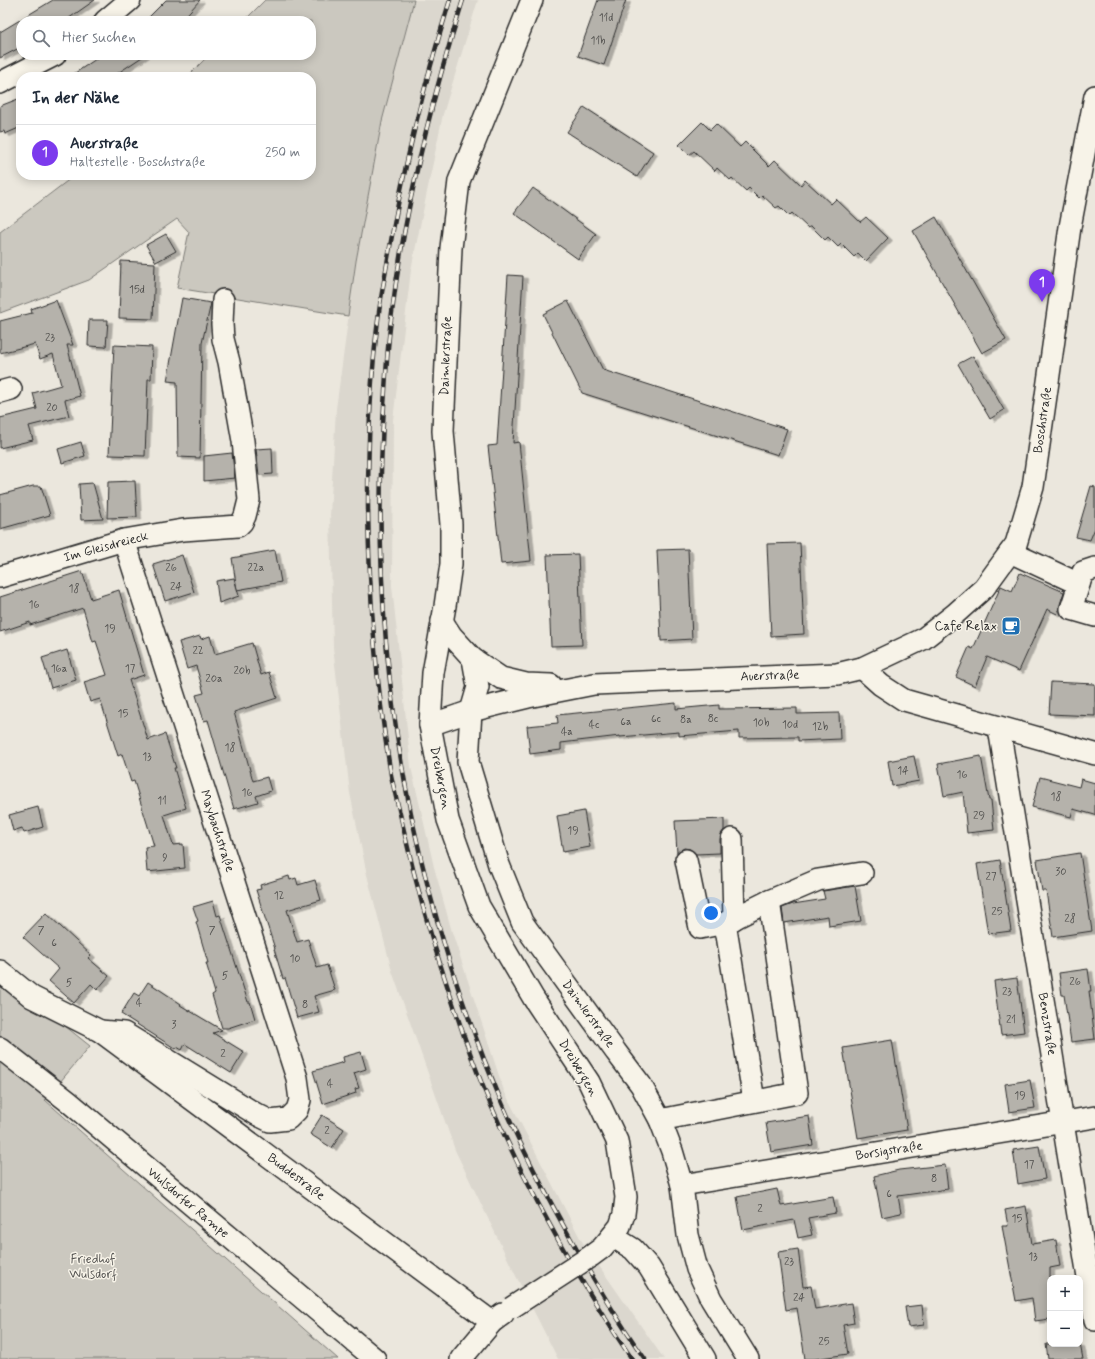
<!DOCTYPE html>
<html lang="de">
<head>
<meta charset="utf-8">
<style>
  :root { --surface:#fff; --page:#f2f2f3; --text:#1f2937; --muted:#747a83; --line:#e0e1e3; --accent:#7c3aed }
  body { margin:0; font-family:Mynerve,sans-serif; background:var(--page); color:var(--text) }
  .controls { position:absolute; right:12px; bottom:12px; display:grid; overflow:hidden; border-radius:8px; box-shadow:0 2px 10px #0003 }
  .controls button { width:36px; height:36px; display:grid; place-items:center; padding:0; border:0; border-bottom:1px solid var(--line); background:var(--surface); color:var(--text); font:20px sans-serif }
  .you { position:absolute; left:711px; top:913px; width:14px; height:14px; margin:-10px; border:3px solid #fff; border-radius:50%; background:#1a73e8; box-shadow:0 0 0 6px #1a73e833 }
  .badge { display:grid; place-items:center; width:26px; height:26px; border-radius:50%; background:var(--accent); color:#fff; font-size:13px; font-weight:700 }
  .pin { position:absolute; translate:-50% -33px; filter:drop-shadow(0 1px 2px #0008) }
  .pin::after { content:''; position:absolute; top:21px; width:14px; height:12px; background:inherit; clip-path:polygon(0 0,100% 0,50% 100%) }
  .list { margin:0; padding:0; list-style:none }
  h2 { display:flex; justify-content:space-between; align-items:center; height:52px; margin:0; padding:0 16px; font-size:17px }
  h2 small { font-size:13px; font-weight:400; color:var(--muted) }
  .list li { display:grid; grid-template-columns:26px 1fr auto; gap:12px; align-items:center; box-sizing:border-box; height:56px; padding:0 16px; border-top:1px solid var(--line) }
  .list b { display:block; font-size:15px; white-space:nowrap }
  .list p { margin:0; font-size:13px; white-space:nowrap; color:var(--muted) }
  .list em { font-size:13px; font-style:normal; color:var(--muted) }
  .icon { flex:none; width:22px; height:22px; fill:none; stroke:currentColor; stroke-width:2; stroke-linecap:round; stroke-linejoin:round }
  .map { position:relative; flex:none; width:1095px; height:1359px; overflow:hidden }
  .search { position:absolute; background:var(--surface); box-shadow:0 2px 10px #0003; left:16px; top:16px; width:300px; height:44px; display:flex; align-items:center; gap:10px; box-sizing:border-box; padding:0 14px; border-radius:16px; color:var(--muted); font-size:15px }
  .panel { position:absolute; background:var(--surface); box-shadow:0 2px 10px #0003; left:16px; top:72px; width:300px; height:108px; border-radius:16px }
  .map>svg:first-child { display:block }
  .built { fill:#dbd7ce }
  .green { fill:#cbc8bf; stroke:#7b7a75 }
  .building { fill:#b5b2ab; stroke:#2b2b2b; filter:url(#shadow) }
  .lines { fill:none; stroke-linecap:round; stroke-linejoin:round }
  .minor-casing { stroke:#2b2b2b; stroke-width:24 }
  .minor { stroke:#f7f3e8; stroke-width:21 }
  .rail-casing { stroke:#2b2b2b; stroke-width:4.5 }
  .rail { stroke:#f7f3e8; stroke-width:3; stroke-dasharray:9; stroke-linecap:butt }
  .minor-bridge-casing { stroke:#2b2b2b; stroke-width:24; stroke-linecap:butt }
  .minor-bridge { stroke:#f7f3e8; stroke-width:21 }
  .labels { text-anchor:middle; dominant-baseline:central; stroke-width:3; stroke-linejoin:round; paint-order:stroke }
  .number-label { font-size:11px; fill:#4e4d4b }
  .street-label { font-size:13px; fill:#2b2b2b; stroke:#f7f3e8 }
  .poi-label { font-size:13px; fill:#2b2b2b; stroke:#f7f3e8; text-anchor:end }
  .park-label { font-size:13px; fill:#535250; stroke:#f7f3e8 }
</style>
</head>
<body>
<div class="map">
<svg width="1095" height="1359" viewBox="0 0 1095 1359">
  <defs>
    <filter id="shadow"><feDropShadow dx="4.5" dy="2.5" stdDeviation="0" flood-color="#0004"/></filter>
  </defs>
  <rect width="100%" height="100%" fill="#ebe7dd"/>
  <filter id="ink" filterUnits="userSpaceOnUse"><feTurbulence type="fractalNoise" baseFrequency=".025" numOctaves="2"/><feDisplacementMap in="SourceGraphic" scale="8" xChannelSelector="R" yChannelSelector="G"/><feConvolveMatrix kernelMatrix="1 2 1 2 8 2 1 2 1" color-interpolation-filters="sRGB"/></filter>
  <g filter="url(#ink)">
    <polygon class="built" points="414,0 478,0 443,114 411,270 393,420 392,586 411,767 434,867 452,932 504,1091 581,1240 664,1359 558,1359 516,1276 455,1150 392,971 367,875 350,793 333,647 330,515 336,409 356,261 382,121"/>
    <g class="green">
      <polygon points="265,0 414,0 382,121 356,261 348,316 177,288 189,232 177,219 89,280 0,313 0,232 75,175 311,175 311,77 187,77 209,55 311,55 311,21 244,21"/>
      <polygon points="0,974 90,1046 45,1100 338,1359 0,1359"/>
    </g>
    <g class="building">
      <polygon points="53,0 95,0 65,21 21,21 21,47 0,58 0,32"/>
      <polygon points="166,0 200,0 181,21 145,21"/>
      <polygon points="598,0 626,0 604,65 578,56"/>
      <polygon points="102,55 145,55 112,77 69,77"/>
      <polygon points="18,99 21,111 21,127 5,134 4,131 0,132 0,106"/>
      <polygon points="584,107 653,152 637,177 567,132"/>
      <polygon points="702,122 710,130 716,124 740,147 745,142 769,166 775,160 801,185 805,180 831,204 836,199 860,222 866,217 888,238 866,261 858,253 854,257 841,244 838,247 828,237 825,240 811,226 808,228 792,213 789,216 779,206 776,208 762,195 759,198 749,188 746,191 732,178 730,180 717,168 715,171 694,151 689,155 679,145"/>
      <polygon points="533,188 596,234 578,259 514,213"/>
      <polygon points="936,217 1006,340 982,353 913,231"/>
      <polygon points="166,234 176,251 156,262 146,245"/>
      <polygon points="121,261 155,263 153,319 119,318"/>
      <polygon points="508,275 523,276 513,443 519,442 531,561 501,564 488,446 497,445"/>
      <polygon points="182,298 211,303 202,343 200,458 178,457 177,382 167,381"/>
      <polygon points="56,300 73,345 67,345 80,396 65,400 69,416 29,426 33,440 0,448 0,418 37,409 33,393 61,385 53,354 40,359 35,344 0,353 0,321 32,313 31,309"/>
      <polygon points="568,301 603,370 787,429 778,455 582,393 543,314"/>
      <polygon points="89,320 108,320 106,347 88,346"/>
      <polygon points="114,345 152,347 151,379 148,379 145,456 109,455"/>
      <polygon points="973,356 1004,410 990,419 958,364"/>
      <polygon points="81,442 85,456 62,463 58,449"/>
      <polygon points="272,448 273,474 259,475 256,449"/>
      <polygon points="232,453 235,478 204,481 204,456"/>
      <polygon points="135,481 137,517 107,518 108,482"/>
      <polygon points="93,483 103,519 81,520 79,484"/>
      <polygon points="33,486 41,486 50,515 0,529 0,495"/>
      <polygon points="1091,486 1095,487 1095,528 1090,540 1076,537"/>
      <polygon points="800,543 804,634 771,636 767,544"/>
      <polygon points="688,549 692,639 661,641 657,550"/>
      <polygon points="275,550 281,582 237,590 232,558"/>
      <polygon points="578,554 582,645 551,646 547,555"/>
      <polygon points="182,555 194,592 165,601 153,564"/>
      <polygon points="82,571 91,599 119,590 144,675 129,680 148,740 165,734 176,768 174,768 186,808 164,815 173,845 183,844 185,868 147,872 145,847 154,846 134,781 131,782 122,754 118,756 100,699 90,702 84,682 107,675 96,641 93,642 83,608 30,625 30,622 0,632 0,597"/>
      <polygon points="1020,573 1064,592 1057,614 1047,609 1019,671 987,657 975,686 956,677 969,647 973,649 1001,586 1012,591"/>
      <polygon points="234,578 239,596 219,603 216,581"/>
      <polygon points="200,636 201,639 210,636 215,654 252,643 261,675 269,672 277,698 234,712 253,781 267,777 271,791 256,796 258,802 234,809 208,720 204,721 196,695 204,693 196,666 187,669 179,642"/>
      <polygon points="67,650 76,680 51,688 42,658"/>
      <polygon points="1051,682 1095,684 1095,716 1049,714"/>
      <polygon points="676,703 676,709 719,705 719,709 797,708 797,714 839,713 840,739 798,741 798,737 739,738 739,731 679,736 679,732 620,737 620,736 561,743 561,750 530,754 527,726 558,723 557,715"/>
      <polygon points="914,756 919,781 892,786 888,761"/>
      <polygon points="981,756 989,800 991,800 994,830 967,833 963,792 944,796 938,764"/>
      <polygon points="1040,777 1079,787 1081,779 1095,783 1095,815 1073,809 1071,817 1032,807"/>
      <polygon points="38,807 43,827 24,833 22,828 13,831 9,815"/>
      <polygon points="584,811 590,847 563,852 557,816"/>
      <polygon points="724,819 724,830 721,834 720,839 720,853 696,854 690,849 684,848 677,853 675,821"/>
      <polygon points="1080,853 1092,931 1053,937 1046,891 1042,891 1037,860"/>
      <polygon points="1000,860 1011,931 988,934 977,864"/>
      <polygon points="289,876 290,880 296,878 298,885 315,880 321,900 287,910 297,942 308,939 317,968 327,965 335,990 314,996 319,1012 297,1018 285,978 283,979 274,949 275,949 256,890 261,889 260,885"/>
      <polygon points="855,886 861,921 829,926 828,916 784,923 782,908 793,904 825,899 823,891"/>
      <polygon points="213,901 217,916 220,915 248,1002 250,1002 255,1019 228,1028 222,1028 212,995 215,993 206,963 208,963 196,922 198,921 193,907"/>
      <polygon points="46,913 91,955 88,958 109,976 97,990 91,984 74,1003 49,981 59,969 23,937"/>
      <polygon points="1088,969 1091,991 1089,991 1095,1039 1071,1042 1064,995 1062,995 1059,973"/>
      <polygon points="1017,978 1024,1032 1001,1035 994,981"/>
      <polygon points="148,982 181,1004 180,1005 222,1030 213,1033 244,1052 231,1073 185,1044 182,1050 177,1047 176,1049 121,1014 134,993 139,996"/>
      <polygon points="892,1040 907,1130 858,1138 843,1048"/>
      <polygon points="361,1052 366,1069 354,1073 359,1088 355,1089 356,1093 323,1104 313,1071 344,1062 343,1057"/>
      <polygon points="1030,1080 1035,1108 1009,1112 1005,1084"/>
      <polygon points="322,1115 344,1129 332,1148 310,1134"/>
      <polygon points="809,1116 813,1145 771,1152 766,1123"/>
      <polygon points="1039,1146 1045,1179 1018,1184 1013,1150"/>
      <polygon points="945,1165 948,1189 898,1196 901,1213 882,1217 874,1176 899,1170"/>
      <polygon points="777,1189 781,1206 833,1197 836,1213 808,1218 812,1235 798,1238 794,1220 743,1230 737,1197"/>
      <polygon points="1026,1206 1032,1244 1056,1240 1060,1266 1050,1268 1050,1319 1035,1321 1032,1298 1016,1301 1002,1226 1008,1226 1005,1210"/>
      <polygon points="798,1249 803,1287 811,1286 815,1309 851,1303 854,1323 843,1325 848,1354 814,1359 805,1359 797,1308 786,1310 778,1252"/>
      <polygon points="922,1305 924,1325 908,1327 905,1307"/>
      <polygon points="1046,1344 1080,1344 1083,1359 1048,1359"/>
    </g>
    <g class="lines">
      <defs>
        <g id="minor">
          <polyline points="532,0 459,181 451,248 443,431 451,524 451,564 445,606 433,673 430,725 448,820 479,906 534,999 589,1082 617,1141 626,1197 624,1214 620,1226 612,1236 602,1248 591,1256"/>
          <polyline points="105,21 130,0"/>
          <polyline points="0,83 55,55"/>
          <polyline points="0,392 11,389"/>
          <polyline points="1010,552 1079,584"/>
          <polyline points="1095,568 1083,572 1071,609 1095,616"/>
          <polyline points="0,577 124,540 183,530 238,526 242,522 245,516 249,500 243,441 229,362 223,339 222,324 223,300"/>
          <polyline points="442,621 451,635 473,659 501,678 526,684 551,685"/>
          <polyline points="473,659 478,687 471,711 468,762 499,865 522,922 616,1052 641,1085 660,1120 672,1151 682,1185 688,1235 697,1269 711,1299 748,1359"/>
          <polyline points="862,668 881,685 904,700 1095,754"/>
          <polyline points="430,725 471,711 528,697 594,684 837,674 862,668 923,639 955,614 984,588 1016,544 1033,487 1070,227 1095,96"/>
          <polyline points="999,728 1095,1320"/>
          <polyline points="732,839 734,919"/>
          <polyline points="686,860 700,928 725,923"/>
          <polyline points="0,971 32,997 100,1031 492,1322"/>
          <polyline points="100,1031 124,1033 256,1114 270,1121 288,1119 297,1110 300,1100 297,1078 124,540"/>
          <polyline points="0,1048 69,1102 375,1359"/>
          <polyline points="754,1101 725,923 769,901 818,880 862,873"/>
          <polyline points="660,1120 797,1093 769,901"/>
          <polyline points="682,1185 1095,1117"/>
          <polyline points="612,1236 633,1249 649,1267 705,1359"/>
          <polyline points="461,1359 492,1322 503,1314"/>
        </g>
      </defs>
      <use href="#minor" class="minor-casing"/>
      <use href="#minor" class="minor"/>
      <defs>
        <g id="rail">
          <path d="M450,0C423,87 402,174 387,264C384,282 380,301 378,320C370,382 368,444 368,505C369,596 376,686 391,775C395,794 400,813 404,831C415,880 428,928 444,976C458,1019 472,1062 490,1103C529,1193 577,1278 632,1359"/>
          <path d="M463,0C430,104 404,212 391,320C387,349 386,377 384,406C368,647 407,881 502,1103C524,1154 550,1202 577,1250C598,1287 620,1324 645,1359"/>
        </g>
      </defs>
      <use href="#rail" class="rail-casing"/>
      <use href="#rail" class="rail"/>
      <defs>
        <polyline id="minor-bridge" points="511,1308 591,1256"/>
      </defs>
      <use href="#minor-bridge" class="minor-bridge-casing"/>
      <use href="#minor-bridge" class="minor-bridge"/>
    </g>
  </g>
  <defs>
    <symbol id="cafe-square" viewBox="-11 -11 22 22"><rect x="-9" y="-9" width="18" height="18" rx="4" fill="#1f6fb2" stroke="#f7f3e8"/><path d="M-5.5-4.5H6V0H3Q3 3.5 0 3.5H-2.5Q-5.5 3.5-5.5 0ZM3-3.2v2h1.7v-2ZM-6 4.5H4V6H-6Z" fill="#fff"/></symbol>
  </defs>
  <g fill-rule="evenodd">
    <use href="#cafe-square" x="1000" y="615" width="22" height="22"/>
  </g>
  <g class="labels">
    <g class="number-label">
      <text x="606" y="18">11d</text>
      <text x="598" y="41">11b</text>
      <text x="137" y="290">15d</text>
      <text x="50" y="338">23</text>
      <text x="52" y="408">20</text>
      <text x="171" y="568">26</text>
      <text x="256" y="568">22a</text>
      <text x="176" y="587">24</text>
      <text x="74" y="589">18</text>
      <text x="34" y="605">16</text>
      <text x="110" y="629">19</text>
      <text x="198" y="651">22</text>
      <text x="59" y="669">16a</text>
      <text x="130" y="669">17</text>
      <text x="242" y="671">20b</text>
      <text x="214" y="679">20a</text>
      <text x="123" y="714">15</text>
      <text x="656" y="719">6c</text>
      <text x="713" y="719">8c</text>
      <text x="686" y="720">8a</text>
      <text x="626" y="722">6a</text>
      <text x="761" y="723">10b</text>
      <text x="594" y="725">4c</text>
      <text x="790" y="725">10d</text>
      <text x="820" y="727">12b</text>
      <text x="567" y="732">4a</text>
      <text x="230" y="748">18</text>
      <text x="147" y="757">13</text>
      <text x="903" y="771">14</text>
      <text x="962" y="775">16</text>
      <text x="247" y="793">16</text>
      <text x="1056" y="797">18</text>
      <text x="162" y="801">11</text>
      <text x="979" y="816">29</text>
      <text x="573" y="831">19</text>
      <text x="165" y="858">9</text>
      <text x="1061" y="872">30</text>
      <text x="991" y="877">27</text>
      <text x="279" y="896">12</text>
      <text x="997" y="912">25</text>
      <text x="1070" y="919">28</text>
      <text x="41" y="931">7</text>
      <text x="212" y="931">7</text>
      <text x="54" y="943">6</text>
      <text x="295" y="959">10</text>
      <text x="225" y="976">5</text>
      <text x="1075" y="982">26</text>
      <text x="69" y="983">5</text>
      <text x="1007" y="992">23</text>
      <text x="139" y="1003">4</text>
      <text x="305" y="1005">8</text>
      <text x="1011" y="1020">21</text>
      <text x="174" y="1025">3</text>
      <text x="223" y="1054">2</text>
      <text x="330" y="1084">4</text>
      <text x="1020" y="1096">19</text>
      <text x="327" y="1131">2</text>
      <text x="1029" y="1165">17</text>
      <text x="934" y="1179">8</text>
      <text x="889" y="1194">6</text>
      <text x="760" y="1209">2</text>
      <text x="1017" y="1219">15</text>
      <text x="1033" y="1257">13</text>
      <text x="789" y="1262">23</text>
      <text x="799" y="1298">24</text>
      <text x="824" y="1342">25</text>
    </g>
    <g class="street-label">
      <text transform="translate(446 356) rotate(-88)">Daimlerstraße</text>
      <text transform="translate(1043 420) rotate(-82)">Boschstraße</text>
      <text transform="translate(106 547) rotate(-15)">Im Gleisdreieck</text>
      <text transform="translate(770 676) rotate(-2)">Auerstraße</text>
      <text transform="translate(440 778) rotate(79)">Dreibergen</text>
      <text transform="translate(217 831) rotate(72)">Maybachstraße</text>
      <text transform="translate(588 1014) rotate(54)">Daimlerstraße</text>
      <text transform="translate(1047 1024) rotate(81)">Benzstraße</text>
      <text transform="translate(578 1068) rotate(59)">Dreibergen</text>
      <text transform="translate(889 1151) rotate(-9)">Borsigstraße</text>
      <text transform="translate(296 1177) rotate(37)">Buddestraße</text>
      <text transform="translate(188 1203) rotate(40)">Wulsdorfer Rampe</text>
    </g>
    <g class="poi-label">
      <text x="997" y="626">Cafe Relax</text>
    </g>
    <g class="park-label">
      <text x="93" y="1259">Friedhof<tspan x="93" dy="15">Wulsdorf</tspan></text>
    </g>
  </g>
</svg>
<div class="controls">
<button>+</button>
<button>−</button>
</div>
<div class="you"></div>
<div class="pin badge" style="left:1042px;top:302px">1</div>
<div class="search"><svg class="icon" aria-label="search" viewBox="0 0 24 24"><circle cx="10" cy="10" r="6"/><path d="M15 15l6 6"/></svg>Hier suchen</div>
<section class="panel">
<h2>In der Nähe<small></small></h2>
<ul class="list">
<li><span class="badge">1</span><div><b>Auerstraße</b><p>Haltestelle · Boschstraße</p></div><em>250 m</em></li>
</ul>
</section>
</div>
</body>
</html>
